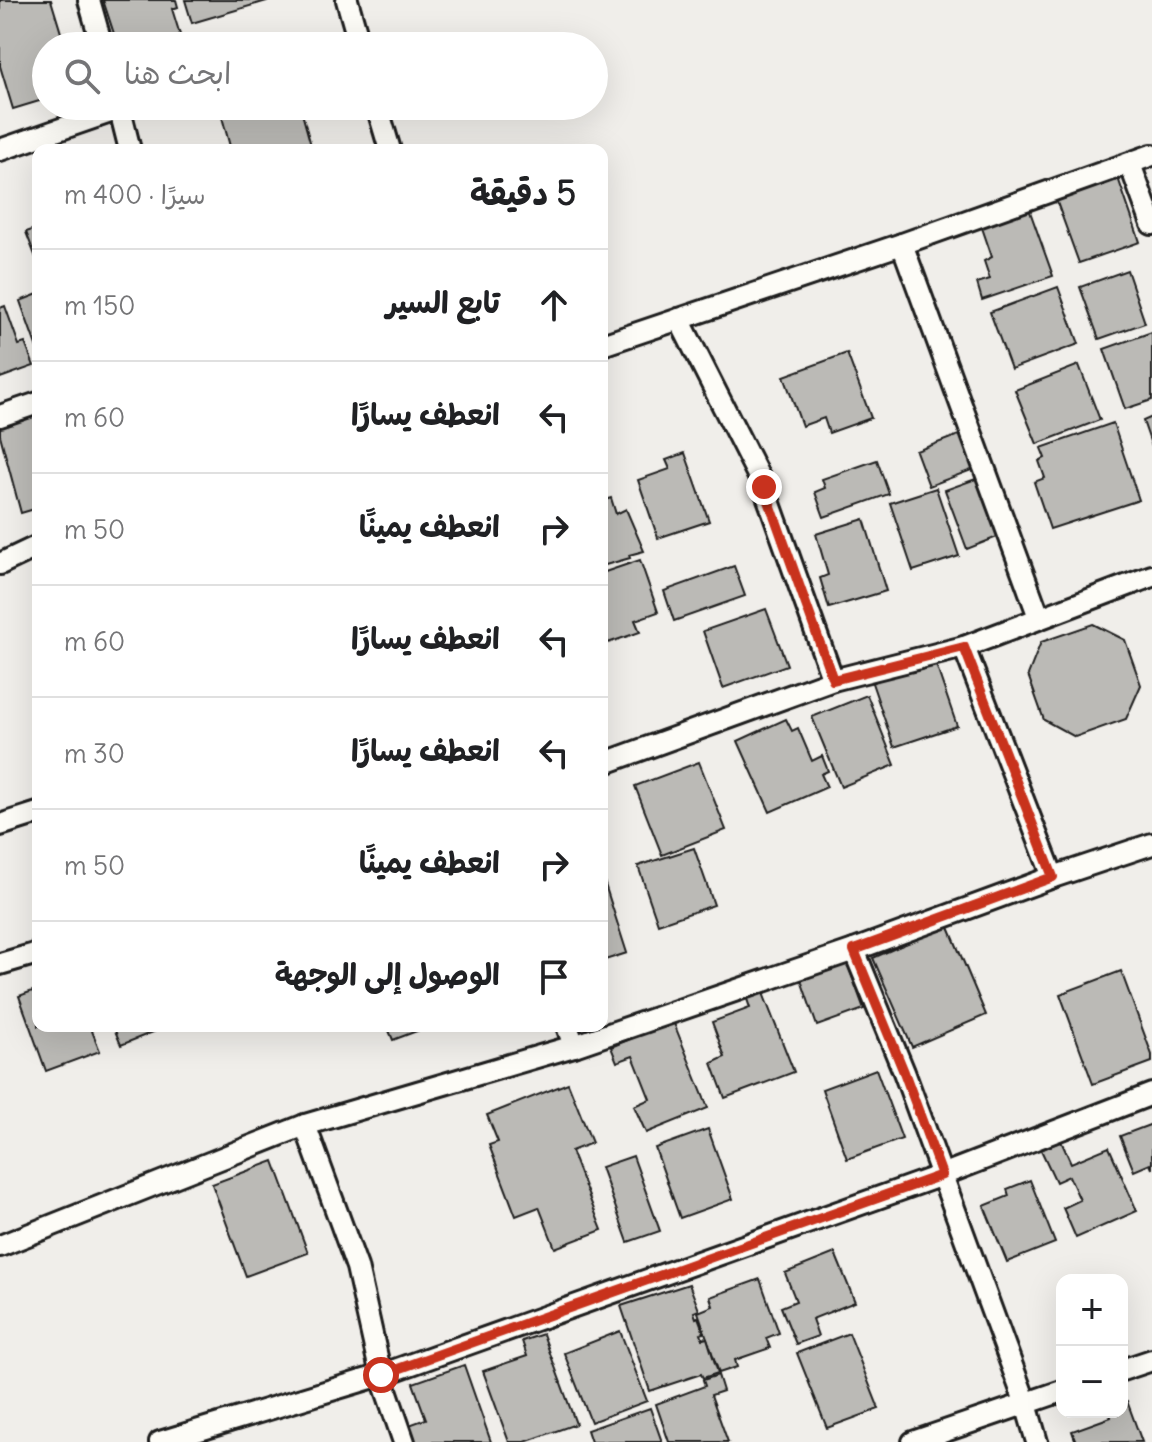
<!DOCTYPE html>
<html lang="ar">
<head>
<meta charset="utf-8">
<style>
  :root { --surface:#fff; --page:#f2f2f2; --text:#202124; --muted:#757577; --line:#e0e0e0 }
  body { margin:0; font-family:Delius,"Playpen Sans Arabic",sans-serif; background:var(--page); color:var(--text); direction:rtl }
  .controls { position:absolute; right:24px; bottom:24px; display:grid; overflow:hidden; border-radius:16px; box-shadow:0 8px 32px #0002 }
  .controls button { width:72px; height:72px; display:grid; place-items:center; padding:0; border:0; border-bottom:2px solid var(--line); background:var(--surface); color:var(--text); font:40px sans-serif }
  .stop { position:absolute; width:24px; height:24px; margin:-18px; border:6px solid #c8321e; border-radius:50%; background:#fff }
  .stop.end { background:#c8321e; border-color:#fff; box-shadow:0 2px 8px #0008 }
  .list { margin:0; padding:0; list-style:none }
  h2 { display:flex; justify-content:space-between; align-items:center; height:104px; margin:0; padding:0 32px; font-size:34px }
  h2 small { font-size:26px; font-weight:400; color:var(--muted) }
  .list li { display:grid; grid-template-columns:52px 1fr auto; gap:24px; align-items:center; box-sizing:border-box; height:112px; padding:0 32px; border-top:2px solid var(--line) }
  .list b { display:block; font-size:30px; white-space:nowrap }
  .list em { font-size:26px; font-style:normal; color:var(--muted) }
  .icon { flex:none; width:44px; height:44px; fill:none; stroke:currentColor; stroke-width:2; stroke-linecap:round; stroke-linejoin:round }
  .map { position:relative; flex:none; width:1152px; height:1442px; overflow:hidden; direction:ltr }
  .search { position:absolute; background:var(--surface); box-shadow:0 8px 32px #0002; left:32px; top:32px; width:576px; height:88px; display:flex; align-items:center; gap:20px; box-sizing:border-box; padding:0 28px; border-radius:44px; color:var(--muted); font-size:30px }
  .panel { position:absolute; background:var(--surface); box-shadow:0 8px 32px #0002; left:32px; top:144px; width:576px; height:888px; border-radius:16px; direction:rtl }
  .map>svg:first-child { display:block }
  .building { fill:#bbbab6; stroke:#1c1c1c; stroke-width:2 }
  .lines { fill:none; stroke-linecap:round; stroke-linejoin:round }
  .minor-casing { stroke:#1c1c1c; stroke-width:26 }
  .minor { stroke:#fdfcf7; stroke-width:20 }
  .route { stroke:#c8321e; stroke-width:10 }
</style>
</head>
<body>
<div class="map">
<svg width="1152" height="1442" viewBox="0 0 1152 1442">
  <rect width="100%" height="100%" fill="#f0eeea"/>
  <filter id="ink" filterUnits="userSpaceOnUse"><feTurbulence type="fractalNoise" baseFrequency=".0125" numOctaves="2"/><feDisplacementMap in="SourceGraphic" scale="16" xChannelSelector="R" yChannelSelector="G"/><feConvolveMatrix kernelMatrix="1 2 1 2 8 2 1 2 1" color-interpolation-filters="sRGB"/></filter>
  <g filter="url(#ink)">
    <g class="building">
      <polygon points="0,0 51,0 65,46 46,46 46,99 13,109 0,66"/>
      <polygon points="103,0 176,0 178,7 172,9 181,38 155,46 118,46"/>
      <polygon points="185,0 270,0 192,23"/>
      <polygon points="219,106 300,106 312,149 231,150"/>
      <polygon points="1116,172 1140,242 1079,263 1054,194"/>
      <polygon points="1027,203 1053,276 982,300 977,283 990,279 984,261 992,257 979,219"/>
      <polygon points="38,228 38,263 26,232"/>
      <polygon points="1127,270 1145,323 1099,339 1080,287"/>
      <polygon points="1058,287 1079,344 1011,369 990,312"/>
      <polygon points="38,294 38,351 20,301"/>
      <polygon points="5,306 19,345 25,343 34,366 0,378 0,308"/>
      <polygon points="1152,332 1152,400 1125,409 1104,349"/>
      <polygon points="847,353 871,418 829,433 824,418 802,426 784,376"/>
      <polygon points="1079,365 1100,420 1037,444 1015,390"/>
      <polygon points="38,411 38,508 21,513 0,435 0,421"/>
      <polygon points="1152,417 1152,447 1143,421"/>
      <polygon points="1113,423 1139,500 1050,529 1034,482 1045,478 1039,461 1045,458 1041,448"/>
      <polygon points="964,433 977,468 929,486 916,451"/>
      <polygon points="685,453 709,521 658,538 638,480 670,469 666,460"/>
      <polygon points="877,460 889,494 824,517 815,492 825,488 822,479"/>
      <polygon points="984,476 1005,534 967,549 945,490"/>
      <polygon points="936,488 959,556 913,571 890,503"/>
      <polygon points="611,498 616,514 626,509 644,551 629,555 630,558 602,566 602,501"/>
      <polygon points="864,519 886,591 829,608 820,578 828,575 816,534"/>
      <polygon points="640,560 658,612 635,620 640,632 602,645 602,573"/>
      <polygon points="734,566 745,596 674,621 664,591"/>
      <polygon points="766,609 787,665 723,688 703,631"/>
      <polygon points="1093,624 1125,640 1141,685 1126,719 1075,737 1044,720 1028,675 1041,642"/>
      <polygon points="934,659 957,726 894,747 871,680"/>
      <polygon points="867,695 895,765 841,787 812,717"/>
      <polygon points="786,719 792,731 798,728 812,761 822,756 828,771 821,774 827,787 770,812 738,741"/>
      <polygon points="699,762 726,830 662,855 635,786"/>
      <polygon points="694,848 714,905 658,924 638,866"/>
      <polygon points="602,875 627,953 602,961"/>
      <polygon points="948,925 986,1015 912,1047 873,958"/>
      <polygon points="846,960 864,1009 817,1026 800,977"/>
      <polygon points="1121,971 1152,1055 1152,1062 1093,1084 1060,994"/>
      <polygon points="38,989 38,1026 90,1026 100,1051 46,1071 19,996"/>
      <polygon points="763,993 794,1072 725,1098 712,1063 725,1057 712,1022 750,1008 747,999"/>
      <polygon points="673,1021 708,1108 646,1133 634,1106 650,1099 633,1056 617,1062 611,1047"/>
      <polygon points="113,1026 168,1026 121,1045"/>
      <polygon points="387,1026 430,1026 393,1040"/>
      <polygon points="876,1069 902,1139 847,1159 822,1089"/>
      <polygon points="568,1083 592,1143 571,1151 602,1230 555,1248 539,1207 516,1216 489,1145 498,1142 487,1115"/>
      <polygon points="1152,1124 1152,1169 1150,1164 1134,1171 1120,1136"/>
      <polygon points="708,1129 733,1199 680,1218 655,1148"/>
      <polygon points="1061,1141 1071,1163 1109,1147 1137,1211 1076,1238 1063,1208 1080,1200 1069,1176 1056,1182 1041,1150"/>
      <polygon points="633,1156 660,1231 628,1242 601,1167"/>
      <polygon points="274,1161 308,1253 246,1276 212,1184"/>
      <polygon points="1030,1180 1055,1243 1007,1262 984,1206 1009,1196 1007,1189"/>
      <polygon points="835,1253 855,1302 812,1319 818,1336 796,1344 781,1307 796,1301 785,1273"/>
      <polygon points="760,1279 779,1333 766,1338 770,1348 735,1360 737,1367 719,1373 698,1312 713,1306 710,1297"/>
      <polygon points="689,1284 699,1310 694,1312 696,1318 698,1317 704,1333 701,1334 703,1339 707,1338 718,1373 703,1378 701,1374 650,1391 621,1306"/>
      <polygon points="620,1331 647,1401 591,1422 564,1353"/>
      <polygon points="849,1333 879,1409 827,1428 797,1353"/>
      <polygon points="543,1334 576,1424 525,1442 509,1442 483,1371 527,1356 522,1341"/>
      <polygon points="464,1365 491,1442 415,1442 409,1425 426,1419 413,1383"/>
      <polygon points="718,1375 723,1391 711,1395 728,1442 669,1442 656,1404 705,1386 703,1380"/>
      <polygon points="1127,1401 1142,1442 1076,1442 1072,1431 1111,1417 1110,1412 1122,1412 1122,1403"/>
      <polygon points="650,1408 662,1442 591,1442 587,1430"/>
    </g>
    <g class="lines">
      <defs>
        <g id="minor">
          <polyline points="89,0 102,46"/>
          <polyline points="347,0 360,46"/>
          <polyline points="119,106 130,150"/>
          <polyline points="377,106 390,150"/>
          <polyline points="0,150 119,109"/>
          <polyline points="1130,164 1152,224"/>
          <polyline points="902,244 1039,617"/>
          <polyline points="679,319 764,487 833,680"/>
          <polyline points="602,345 902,244 1152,155"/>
          <polyline points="0,416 38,403"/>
          <polyline points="0,564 38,546"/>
          <polyline points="964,647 1053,877"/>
          <polyline points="602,764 833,680 964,647 1152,576"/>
          <polyline points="0,825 38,813"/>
          <polyline points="854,950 904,1072 1026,1404 1037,1442"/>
          <polyline points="0,964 38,953"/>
          <polyline points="567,1026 574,1046"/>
          <polyline points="305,1125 357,1267 381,1375 404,1442"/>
          <polyline points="0,1246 305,1125 574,1046 854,950 1053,877 1152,844"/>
          <polyline points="1122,1370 1152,1360"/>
          <polyline points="160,1442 381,1375 942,1175 1152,1094"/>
          <polyline points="913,1442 1062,1391"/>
        </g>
      </defs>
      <use href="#minor" class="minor-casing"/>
      <use href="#minor" class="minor"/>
    </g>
  </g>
  <g class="lines" filter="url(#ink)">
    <polyline class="route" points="381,1375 942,1175 904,1072 854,950 1053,877 964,647 833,680 764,487"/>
  </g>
</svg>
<div class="controls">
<button>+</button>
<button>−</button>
</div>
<div class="stop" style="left:381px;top:1375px"></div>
<div class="stop end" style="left:764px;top:487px"></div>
<div class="search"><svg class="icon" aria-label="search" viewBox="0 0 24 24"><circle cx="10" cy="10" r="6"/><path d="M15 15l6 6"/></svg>ابحث هنا</div>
<section class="panel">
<h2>5 دقيقة<small>سيرًا · 400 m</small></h2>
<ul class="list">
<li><svg class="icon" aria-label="ahead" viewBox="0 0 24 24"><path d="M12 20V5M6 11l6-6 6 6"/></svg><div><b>تابع السير</b></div><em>150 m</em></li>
<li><svg class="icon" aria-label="left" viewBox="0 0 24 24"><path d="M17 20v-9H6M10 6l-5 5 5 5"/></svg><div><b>انعطف يسارًا</b></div><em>60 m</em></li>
<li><svg class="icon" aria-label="right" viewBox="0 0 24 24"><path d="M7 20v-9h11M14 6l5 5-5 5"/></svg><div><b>انعطف يمينًا</b></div><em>50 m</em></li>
<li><svg class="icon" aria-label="left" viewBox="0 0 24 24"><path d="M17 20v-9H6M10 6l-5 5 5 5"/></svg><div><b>انعطف يسارًا</b></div><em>60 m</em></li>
<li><svg class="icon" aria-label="left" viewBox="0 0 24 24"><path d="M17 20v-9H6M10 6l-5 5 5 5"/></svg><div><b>انعطف يسارًا</b></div><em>30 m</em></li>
<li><svg class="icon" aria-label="right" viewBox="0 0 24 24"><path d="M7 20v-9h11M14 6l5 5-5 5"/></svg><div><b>انعطف يمينًا</b></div><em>50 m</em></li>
<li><svg class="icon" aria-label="arrive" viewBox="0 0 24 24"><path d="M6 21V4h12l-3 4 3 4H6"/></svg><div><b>الوصول إلى الوجهة</b></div></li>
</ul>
</section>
</div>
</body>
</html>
